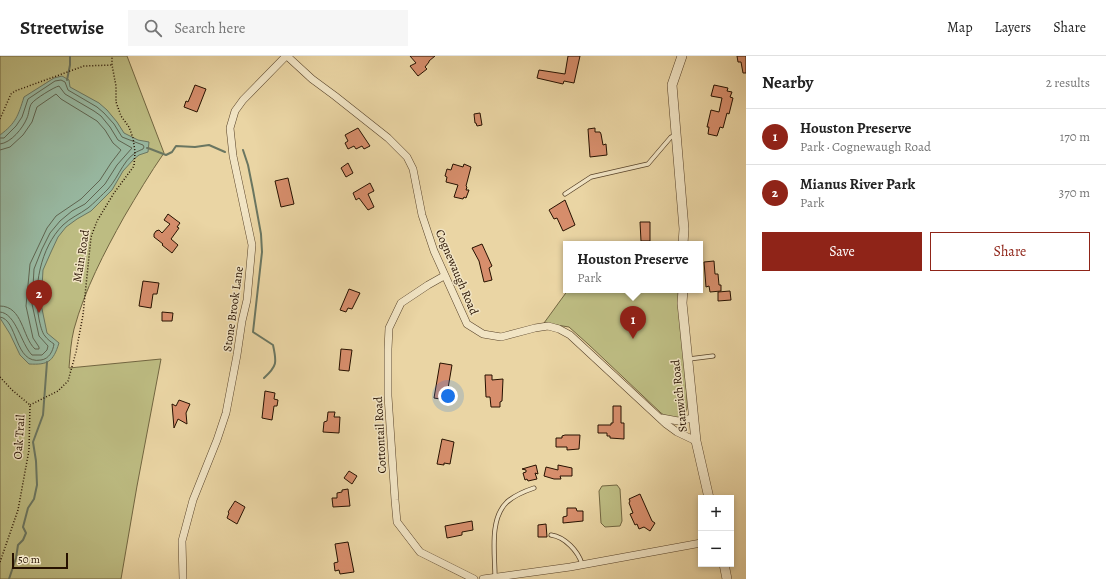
<!DOCTYPE html>
<html lang="en">
<head>
<meta charset="utf-8">
<style>
  :root { --surface:#fff; --page:#f6f6f6; --text:#222; --muted:#767676; --line:#e0e0e0; --accent:#8f2418 }
  body { margin:0; font-family:Alegreya,serif; background:var(--page); color:var(--text) }
  .controls { position:absolute; right:12px; bottom:12px; display:grid; overflow:hidden; border-radius:0px; box-shadow:0 2px 6px #0003 }
  .controls button { width:36px; height:36px; display:grid; place-items:center; padding:0; border:0; border-bottom:1px solid var(--line); background:var(--surface); color:var(--text); font:20px sans-serif }
  .scale { position:absolute; left:12px; bottom:10px; width:56px; box-sizing:border-box; padding-left:4px; border:2px solid #261100; border-top:0; font-size:11px; line-height:14px; white-space:nowrap; color:#261100; -webkit-text-stroke:3px #f1e4c4; paint-order:stroke }
  .you { position:absolute; left:448px; top:340px; width:14px; height:14px; margin:-10px; border:3px solid #fff; border-radius:50%; background:#1a73e8; box-shadow:0 0 0 6px #1a73e833 }
  .badge { display:grid; place-items:center; width:26px; height:26px; border-radius:50%; background:var(--accent); color:#fff; font-size:13px; font-weight:700 }
  .pin { position:absolute; translate:-50% -33px; filter:drop-shadow(0 1px 2px #0008) }
  .pin::after { content:''; position:absolute; top:21px; width:14px; height:12px; background:inherit; clip-path:polygon(0 0,100% 0,50% 100%) }
  .popup { position:absolute; left:563px; top:185px; width:140px; height:52px; box-sizing:border-box; display:grid; place-content:center; border-radius:0px; background:var(--surface); filter:drop-shadow(0 1px 3px #0005); font-size:13px; white-space:nowrap; color:var(--muted) }
  .popup b { font-size:15px; color:var(--text) }
  .popup::after { content:''; position:absolute; left:50%; top:100%; margin-left:-8px; border:8px solid transparent; border-top-color:var(--surface) }
  .list { margin:0; padding:0; list-style:none }
  h2 { display:flex; justify-content:space-between; align-items:center; height:52px; margin:0; padding:0 16px; font-size:17px }
  h2 small { font-size:13px; font-weight:400; color:var(--muted) }
  .list li { display:grid; grid-template-columns:26px 1fr auto; gap:12px; align-items:center; box-sizing:border-box; height:56px; padding:0 16px; border-top:1px solid var(--line) }
  .list b { display:block; font-size:15px; white-space:nowrap }
  .list p { margin:0; font-size:13px; white-space:nowrap; color:var(--muted) }
  .list em { font-size:13px; font-style:normal; color:var(--muted) }
  .actions { display:flex; gap:8px; padding:12px 16px }
  .actions a { flex:1; padding:9px 0; border:1px solid var(--accent); border-radius:0px; text-align:center; font-size:14px; color:var(--accent) }
  .actions .main { background:var(--accent); color:#fff }
  .icon { flex:none; width:22px; height:22px; fill:none; stroke:currentColor; stroke-width:2; stroke-linecap:round; stroke-linejoin:round }
  .map { position:relative; flex:none; width:746px; height:523px; overflow:hidden }
  header { display:flex; align-items:center; gap:24px; box-sizing:border-box; height:56px; padding:0 20px; background:var(--surface); border-bottom:1px solid var(--line) }
  header strong { font-size:19px }
  nav { display:flex; gap:22px; margin-inline-start:auto; font-size:14px }
  .search { width:280px; height:36px; background:var(--page); display:flex; align-items:center; gap:10px; box-sizing:border-box; padding:0 14px; border-radius:0px; color:var(--muted); font-size:15px }
  main { display:flex }
  aside { flex:1; background:var(--surface) }
  .map>svg:first-child { display:block }
  .green { fill:#bdbc82; stroke:#726641 }
  .water { fill:#98b9a2; stroke:#6a7661 }
  .lines { fill:none; stroke-linecap:round; stroke-linejoin:round }
  .shore { stroke:#5f6551; stroke-width:1 }
  .stream { stroke:#6a7661; stroke-width:2 }
  .building { fill:#d78e6c; stroke:#261100 }
  .service-casing { stroke:#574229; stroke-width:5 }
  .minor-casing { stroke:#574229; stroke-width:8 }
  .tertiary-casing { stroke:#574229; stroke-width:10 }
  .path { stroke:#261100; stroke-width:1.5; stroke-dasharray:1 2; stroke-linecap:butt }
  .service { stroke:#f1e4c4; stroke-width:3.5 }
  .minor { stroke:#f1e4c4; stroke-width:7 }
  .tertiary { stroke:#f1e4c4; stroke-width:9 }
  .labels { text-anchor:middle; dominant-baseline:central; stroke-width:3; stroke-linejoin:round; paint-order:stroke }
  .street-label { font-size:12px; fill:#261100; stroke:#f1e4c4 }
</style>
</head>
<body>
<header>
<strong>Streetwise</strong>
<div class="search"><svg class="icon" aria-label="search" viewBox="0 0 24 24"><circle cx="10" cy="10" r="6"/><path d="M15 15l6 6"/></svg>Search here</div>
<nav><a>Map</a><a>Layers</a><a>Share</a></nav>
</header>
<main>
<div class="map">
<svg width="746" height="523" viewBox="0 0 746 523">
  <rect width="100%" height="100%" fill="#ead5a4"/>
  <filter id="stains"><feTurbulence type="fractalNoise" baseFrequency=".005" numOctaves="4"/><feColorMatrix values="0 0 0 0 .2 0 0 0 0 .09 0 0 0 0 .02 0 0 0 .5 -.17"/></filter>
  <radialGradient id="worn" r=".72"><stop offset=".6" stop-color="#630" stop-opacity="0"/><stop offset="1" stop-color="#630" stop-opacity=".3"/></radialGradient>
  <g class="green">
    <path d="M0,0H127L164,97C150,117 137,139 124,161C104,197 85,233 74,273C71,285 70,299 69,312L161,303L137,430L121,523H0Z"/>
    <path d="M568,234H678L687,340C687,351 689,355 680,362L667,361L661,357L588,288L569,271L544,267Z"/>
    <polygon points="617,429 620,433 622,465 620,470 605,471 601,467 599,435 602,430"/>
  </g>
  <path class="water" d="M62,20L69,24L70,31L99,47L107,54L117,66L124,77L138,84L149,86L148,96L139,99L134,103L123,115L112,134L91,155L77,163L66,171L58,181L51,196L43,214L41,248L47,277L59,287C53,306 48,309 29,308L20,299L10,278L0,262V79C16,67 18,60 24,41L54,22Z"/>
  <g class="lines">
    <g class="shore">
      <path d="M0,82H4L16,70L22,61L28,43L55,25L61,24L65,26L68,34L97,51L104,57L114,68L122,81L143,89L144,91L143,93C124,99 120,120 108,133C103,138 93,148 88,152C80,158 70,162 63,169C40,192 33,232 39,263C40,268 42,277 45,280C47,283 51,286 54,288C53,295 49,303 41,304C14,309 18,263 0,261"/>
      <path d="M0,88C11,87 23,72 27,62C29,58 29,50 32,47C35,43 54,31 59,30L65,38L94,55L101,60L110,71L118,84L132,92L117,109L105,128L85,148L72,155L60,165L50,177L42,193L34,213L32,248L39,280L48,290L47,294L42,299H32C21,288 16,257 0,256"/>
      <path d="M0,94L10,91L23,79L32,66L37,51L56,38L61,43L97,65L105,74L113,87L121,94L111,107L100,124L81,143L56,160L47,172L30,208L26,250L33,282L39,291V293H35C22,281 23,250 0,250"/>
    </g>
    <g class="stream">
      <polyline points="67,24 70,9 70,0"/>
      <polyline points="147,92 148,92 166,99 172,96 176,90 195,91 209,89 225,96"/>
      <path d="M243,94L248,109L253,134L261,178L262,196L253,276L273,289C277,307 277,310 264,322"/>
      <polyline points="9,523 16,502 18,489 23,484 26,477 23,471 28,452 34,443 37,429 36,405 33,386 43,359 47,306"/>
    </g>
  </g>
  <g class="building">
    <polygon points="410,0 435,0 429,5 429,6 425,11 427,13 418,20 410,10 416,7"/>
    <polygon points="568,0 580,0 574,27 564,25 563,28 537,22 539,14 565,18"/>
    <polygon points="737,0 746,0 746,17 743,17 741,6 738,6"/>
    <polygon points="195,29 206,33 197,56 184,51 186,45 188,46 191,39"/>
    <polygon points="714,29 728,32 727,35 732,36 730,41 733,42 729,58 727,57 723,72 720,71 717,80 708,78 709,71 707,71 711,54 719,56 722,42 711,40"/>
    <polygon points="480,57 482,69 477,70 476,67 475,67 474,58"/>
    <polygon points="358,72 370,90 364,93 362,90 356,93 354,90 348,93 345,87 348,85 345,79"/>
    <polygon points="595,72 595,76 600,76 601,78 603,89 606,88 607,99 590,101 588,73"/>
    <polygon points="348,107 353,117 346,121 341,112"/>
    <polygon points="453,108 463,111 464,108 471,111 466,130 467,131 466,134 469,134 466,142 464,141 463,143 454,141 458,129 446,126 447,121 445,120 447,113 451,114"/>
    <polygon points="288,122 294,148 281,151 275,125"/>
    <polygon points="370,127 374,135 368,138 374,151 368,154 359,142 356,144 353,137"/>
    <polygon points="565,144 575,169 563,175 557,162 554,163 549,154"/>
    <polygon points="168,158 180,167 177,171 179,172 171,183 178,189 172,197 162,189 163,188 154,181 154,178 156,175 159,174 162,177 170,168 164,164"/>
    <polygon points="640,166 650,166 650,185 641,185"/>
    <polygon points="482,188 492,210 489,212 492,224 484,226 479,205 472,192"/>
    <polygon points="714,205 715,218 718,218 719,229 721,229 721,235 710,236 709,230 706,231 704,206"/>
    <polygon points="143,225 159,227 157,238 153,238 151,252 139,250"/>
    <polygon points="349,233 360,237 352,253 348,252 346,256 340,254"/>
    <polygon points="730,235 731,244 718,245 718,236"/>
    <polygon points="162,256 173,257 172,265 162,265"/>
    <polygon points="341,293 352,294 349,315 339,314"/>
    <polygon points="440,307 452,309 446,344 434,342"/>
    <polygon points="485,319 492,319 492,324 503,323 502,345 500,346 500,351 491,351 490,341 486,341"/>
    <polygon points="265,335 275,337 274,343 278,344 277,350 274,350 272,364 262,362"/>
    <polygon points="179,344 190,348 186,357 187,368 178,363 174,372 172,348 176,350"/>
    <polygon points="613,350 621,350 621,367 624,367 624,383 610,382 610,380 607,380 607,377 598,377 598,369 611,369 611,367 613,367"/>
    <polygon points="328,356 335,356 334,361 340,361 339,377 323,376 324,366 327,365"/>
    <polygon points="580,379 579,393 567,394 567,391 556,391 556,382 562,382 562,380 565,379"/>
    <polygon points="442,383 454,386 450,408 444,407 444,409 437,408"/>
    <polygon points="536,409 538,418 535,417 537,423 528,425 527,423 525,424 523,417 526,416 526,414 522,413"/>
    <polygon points="558,409 572,412 572,420 560,420 561,423 554,423 544,420 546,411 558,414"/>
    <polygon points="349,415 357,420 352,428 344,422"/>
    <polygon points="348,433 350,450 333,451 332,442 337,442 337,437 342,436 342,434"/>
    <polygon points="640,438 652,465 655,467 650,475 644,471 639,473 637,468 635,469 630,458 633,457 629,447 630,445 629,443"/>
    <polygon points="235,445 245,451 237,468 227,462 229,457 228,456"/>
    <polygon points="567,452 576,452 577,455 583,455 583,465 563,467 563,461 567,460"/>
    <polygon points="472,465 473,474 462,476 462,479 447,482 445,470"/>
    <polygon points="546,468 547,481 538,481 538,469"/>
    <polygon points="348,486 354,516 340,518 339,514 335,515 334,507 338,506 335,488"/>
  </g>
  <g class="lines">
    <defs>
      <g id="service">
        <polyline points="565,138 591,121 648,108 671,81 676,79"/>
        <polyline points="689,303 713,300"/>
        <path d="M551,479C565,481 578,495 582,508"/>
        <path d="M495,521C495,498 489,463 507,446C515,439 525,435 534,432"/>
      </g>
      <g id="minor">
        <polyline points="287,0 312,23 335,40 388,82 407,101 413,113 422,159 434,195 467,268 483,278 501,281 535,272 548,270 559,273 570,279 666,368 677,376 696,385"/>
        <polyline points="444,220 428,229 401,247 389,272 388,293 388,340 395,444 397,466 420,496 474,523"/>
        <polyline points="662,362 678,365 693,362"/>
        <polyline points="183,523 182,485 193,444 217,384 226,357 237,299 242,265 247,244 252,189 233,100 230,72 235,55 243,44 286,0"/>
        <polyline points="483,523 570,511 701,487"/>
      </g>
      <g id="tertiary">
        <polyline points="682,0 672,29 684,173 683,188"/>
        <polyline points="683,234 682,247 696,385 709,442"/>
        <polyline points="724,508 727,523"/>
      </g>
    </defs>
    <use href="#service" class="service-casing"/>
    <use href="#minor" class="minor-casing"/>
    <use href="#tertiary" class="tertiary-casing"/>
    <g class="path">
      <polyline points="0,63 11,38 15,35 84,10 112,9"/>
      <polyline points="0,321 12,334 30,349"/>
      <polyline points="30,349 58,335 68,325 76,296 83,259 91,181 97,165 114,137 134,110 135,96 133,82 129,71 121,60 116,46 116,30 112,9 112,0"/>
      <polyline points="0,506 18,454 29,394 30,349"/>
    </g>
    <use href="#service" class="service"/>
    <use href="#minor" class="minor"/>
    <use href="#tertiary" class="tertiary"/>
  </g>
  <g class="labels">
    <g class="street-label">
      <text transform="translate(81 200) rotate(-81)">Main Road</text>
      <text transform="translate(457 216) rotate(67)">Cognewaugh Road</text>
      <text transform="translate(233 253) rotate(-82)">Stone Brook Lane</text>
      <text transform="translate(679 340) rotate(-96)">Stanwich Road</text>
      <text transform="translate(380 379) rotate(-93)">Cottontail Road</text>
      <text transform="translate(19 381) rotate(-86)">Oak Trail</text>
    </g>
  </g>
  <rect width="100%" height="100%" filter="url(#stains)"/>
  <rect width="100%" height="100%" fill="url(#worn)"/>
</svg>
<div class="controls">
<button>+</button>
<button>−</button>
</div>
<div class="scale">50 m</div>
<div class="you"></div>
<div class="pin badge" style="left:633px;top:283px">1</div>
<div class="popup"><b>Houston Preserve</b>Park</div>
<div class="pin badge" style="left:39px;top:257px">2</div>
</div>
<aside>
<h2>Nearby<small>2 results</small></h2>
<ul class="list">
<li><span class="badge">1</span><div><b>Houston Preserve</b><p>Park · Cognewaugh Road</p></div><em>170 m</em></li>
<li><span class="badge">2</span><div><b>Mianus River Park</b><p>Park</p></div><em>370 m</em></li>
</ul>
<div class="actions"><a class="main">Save</a><a>Share</a></div>
</aside>
</main>
</body>
</html>
